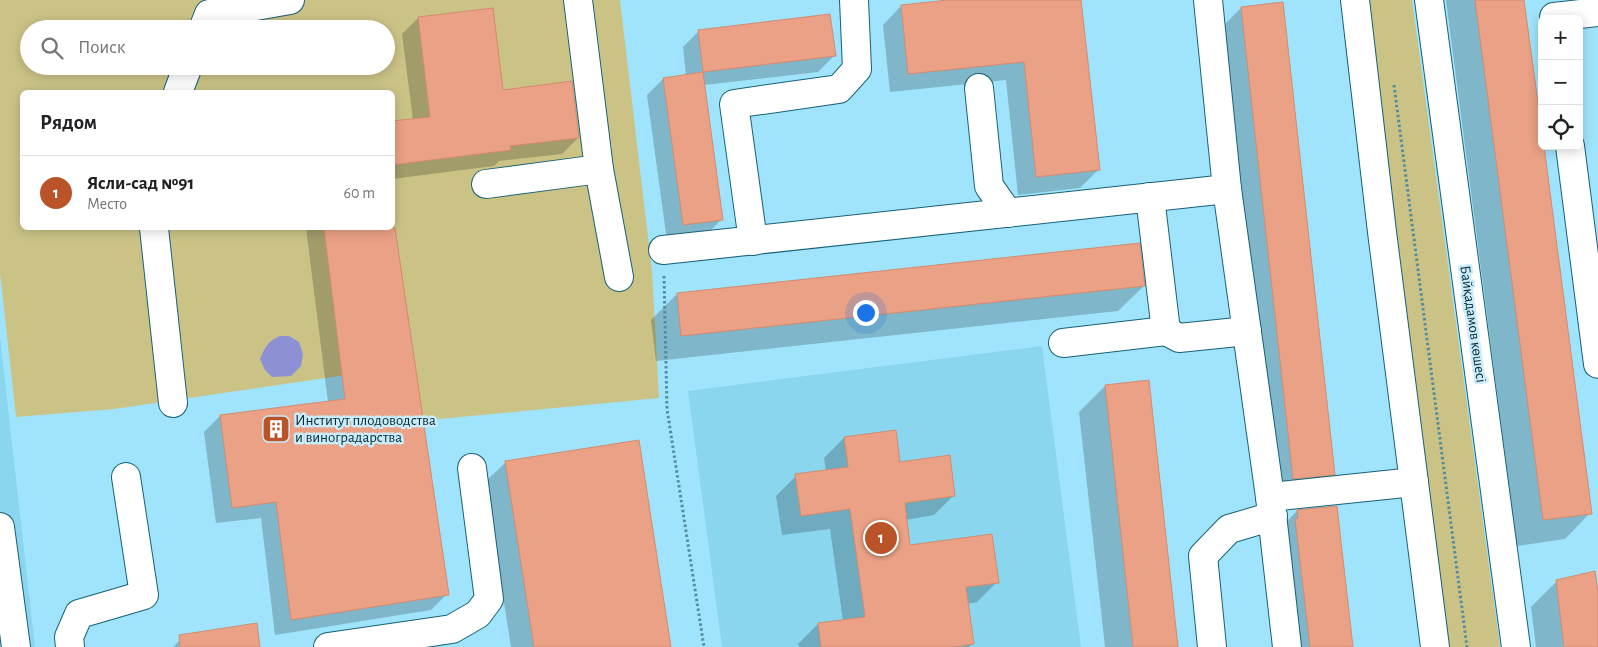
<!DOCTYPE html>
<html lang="ru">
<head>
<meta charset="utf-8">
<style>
  :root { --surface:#fff; --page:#f6f6f6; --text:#202124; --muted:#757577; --line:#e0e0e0; --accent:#ba5328 }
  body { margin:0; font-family:"Alegreya Sans",sans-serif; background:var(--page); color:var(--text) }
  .controls { position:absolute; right:15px; top:15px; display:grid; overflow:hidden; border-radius:8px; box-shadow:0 2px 12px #0003 }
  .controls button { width:45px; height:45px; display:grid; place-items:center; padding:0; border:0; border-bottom:1px solid var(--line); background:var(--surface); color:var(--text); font:25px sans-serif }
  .you { position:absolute; left:865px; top:312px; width:18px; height:18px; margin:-12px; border:4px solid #fff; border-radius:50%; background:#1a73e8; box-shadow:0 0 0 8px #1a73e833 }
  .badge { display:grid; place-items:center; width:32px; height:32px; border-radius:50%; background:var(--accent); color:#fff; font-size:16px; font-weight:700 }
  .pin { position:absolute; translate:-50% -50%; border:2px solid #fff; box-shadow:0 1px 5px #0006 }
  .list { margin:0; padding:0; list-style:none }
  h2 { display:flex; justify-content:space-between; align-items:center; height:65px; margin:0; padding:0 20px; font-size:21px }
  h2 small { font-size:16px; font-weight:400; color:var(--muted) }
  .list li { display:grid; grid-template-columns:32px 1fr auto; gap:15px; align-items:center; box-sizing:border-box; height:75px; padding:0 20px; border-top:1px solid var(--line) }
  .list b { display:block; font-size:19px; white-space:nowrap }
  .list p { margin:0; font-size:16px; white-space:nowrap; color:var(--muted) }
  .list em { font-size:16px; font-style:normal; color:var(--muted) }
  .icon { flex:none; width:28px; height:28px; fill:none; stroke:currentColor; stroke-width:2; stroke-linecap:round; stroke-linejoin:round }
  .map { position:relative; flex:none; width:1598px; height:647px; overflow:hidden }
  .search { position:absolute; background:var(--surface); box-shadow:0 2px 12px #0003; left:20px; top:20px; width:375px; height:55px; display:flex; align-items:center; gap:12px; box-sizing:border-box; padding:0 18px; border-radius:28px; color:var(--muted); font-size:19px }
  .panel { position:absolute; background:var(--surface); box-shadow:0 2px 12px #0003; left:20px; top:90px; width:375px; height:140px; border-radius:8px }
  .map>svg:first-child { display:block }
  .built { fill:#8ad6ef }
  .green { fill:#cbc386; fill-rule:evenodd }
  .water { fill:#8d90d4 }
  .shadow { fill:#0003 }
  .building { fill:#eaa185; stroke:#d28b70 }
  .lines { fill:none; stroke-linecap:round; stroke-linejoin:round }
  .minor-casing { stroke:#176176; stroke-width:30 }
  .path { stroke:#558c9e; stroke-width:3; stroke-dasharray:2.5 2.5; stroke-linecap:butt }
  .minor { stroke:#fff; stroke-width:28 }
  .labels { text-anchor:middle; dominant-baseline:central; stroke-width:5; stroke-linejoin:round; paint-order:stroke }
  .street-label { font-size:15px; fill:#042d39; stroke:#caebf7 }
  .poi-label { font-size:15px; fill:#042d39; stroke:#caebf7; text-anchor:start }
</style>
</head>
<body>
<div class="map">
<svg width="1598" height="647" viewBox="0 0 1598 647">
  <rect width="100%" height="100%" fill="#9fe4fc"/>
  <g class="built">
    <polygon points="0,337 35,647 0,647"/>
    <polygon points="1042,346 1081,647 722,647 688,391"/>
  </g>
  <g class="green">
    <path d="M0,0H620L652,271L659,398L418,421L407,366L114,409L16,417L0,273ZM29,29H386V66H29ZM22,92H392V228H22Z"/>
    <polygon points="1361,0 1412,0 1500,647 1442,647"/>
  </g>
  <path class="water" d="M280,336H289L299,342L303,354L301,366L291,376L272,377L265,370L260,359C265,347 268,341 280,336Z"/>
  <g class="shadow">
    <polygon points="959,0 1080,0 1098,170 1080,188 1018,195 1006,80 890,92 883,25 901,6"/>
    <polygon points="1446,0 1523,0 1590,513 1565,539 1517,546"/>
    <polygon points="1241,8 1334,474 1308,500 1268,504 1215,34"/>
    <polygon points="492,9 502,91 578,138 562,154 499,161 494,166 392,179 392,123 413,120 402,34 418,18"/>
    <polygon points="699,31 834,56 818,72 704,85 722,219 706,235 667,241 647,95 663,79 686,76 683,47"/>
    <polygon points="392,219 447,594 431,610 275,635 261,518 216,523 204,432 220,416 328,402 306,228 392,228"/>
    <polygon points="1144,286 1118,311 656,361 651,320 677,294"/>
    <polygon points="1105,386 1177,647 1105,647 1079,412"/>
    <polygon points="844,438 899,464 954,495 934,515 906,520 909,547 997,582 977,602 967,604 972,644 969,647 799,647 798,644 818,624 843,621 830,529 782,535 776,496 796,476 826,471 824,458"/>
    <polygon points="506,462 670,647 511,647 485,482"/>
    <polygon points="1297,511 1352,647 1277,647 1268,541"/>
    <polygon points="1557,581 1598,602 1598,647 1536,647 1531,607"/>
    <polygon points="184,636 259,647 173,647"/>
  </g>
  <g class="building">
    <polygon points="948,0 1081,0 1100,170 1036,177 1024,62 908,74 901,5"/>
    <polygon points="1475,0 1524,0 1542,132 1542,146 1544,146 1592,514 1543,520"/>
    <polygon points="1283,2 1335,475 1293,479 1241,7"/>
    <polygon points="493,8 503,90 572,81 579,138 510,146 511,150 392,165 392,121 430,117 418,17"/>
    <polygon points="830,14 836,56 703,72 698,30"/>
    <polygon points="703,72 723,220 683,225 663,78"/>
    <polygon points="324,228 395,228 449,595 291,620 276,502 232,508 220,415 345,399"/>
    <polygon points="1140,243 1145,286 681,336 677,293"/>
    <polygon points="1149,380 1178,647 1133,647 1105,385"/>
    <polygon points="896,430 900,462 950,455 955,496 905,503 910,545 992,534 999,583 966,587 974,644 953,647 821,647 818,623 865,617 850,509 801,516 795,474 848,467 844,437"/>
    <polygon points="639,440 671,647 534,647 505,461"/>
    <polygon points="1337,506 1353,647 1310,647 1295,519 1298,518 1297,510"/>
    <polygon points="1595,571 1598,592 1598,647 1564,647 1556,580"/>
    <polygon points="257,623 260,647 180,647 179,635"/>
  </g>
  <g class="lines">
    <defs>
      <g id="minor">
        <polyline points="1208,0 1227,189 1270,497 1287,647"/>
        <polyline points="1355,0 1382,232 1435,647"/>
        <polyline points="1429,0 1516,647"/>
        <polyline points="1554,17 1598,12"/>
        <polyline points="203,29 209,14 290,0"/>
        <polyline points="979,88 989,186 1008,213"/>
        <polyline points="178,92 188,66"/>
        <polyline points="1570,146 1598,364"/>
        <polyline points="599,169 619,277"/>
        <polyline points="486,184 599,169 578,0"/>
        <polyline points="1150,197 1166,331 1179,338 1247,331"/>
        <polyline points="154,228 173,403"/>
        <polyline points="753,241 734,104 839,89 857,69 854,0"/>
        <polyline points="663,250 1227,189"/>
        <polyline points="1063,343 1166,331"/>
        <polyline points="1270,497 1414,482"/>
        <polyline points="0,527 16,647"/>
        <polyline points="70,647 69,637 79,614 144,595 126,477"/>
        <polyline points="328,647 452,629 478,614 489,599 472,468"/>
        <polyline points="1212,647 1203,556 1229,529 1273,516"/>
      </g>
    </defs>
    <use href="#minor" class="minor-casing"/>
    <g class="path">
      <polyline points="1394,85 1467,647"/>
      <polyline points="664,276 667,409 704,647"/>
    </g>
    <use href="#minor" class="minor"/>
  </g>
  <defs>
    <symbol id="building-square" viewBox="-11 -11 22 22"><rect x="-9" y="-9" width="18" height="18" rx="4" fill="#ba5328" stroke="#caebf7"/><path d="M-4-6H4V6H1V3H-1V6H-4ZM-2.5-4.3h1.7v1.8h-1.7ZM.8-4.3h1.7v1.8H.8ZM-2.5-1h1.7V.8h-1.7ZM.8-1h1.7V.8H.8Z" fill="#fff"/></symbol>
  </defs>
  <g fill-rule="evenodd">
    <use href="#building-square" x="260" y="413" width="32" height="32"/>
  </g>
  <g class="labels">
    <g class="street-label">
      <text transform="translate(1473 324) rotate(82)">Байқадамов көшесі</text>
    </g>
    <g class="poi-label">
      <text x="295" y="420">Институт плодоводства<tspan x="295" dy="17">и виноградарства</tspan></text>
    </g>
  </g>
</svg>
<div class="controls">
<button>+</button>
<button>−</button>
<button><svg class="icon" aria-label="locate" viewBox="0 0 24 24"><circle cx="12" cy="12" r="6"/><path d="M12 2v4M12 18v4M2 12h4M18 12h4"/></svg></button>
</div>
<div class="you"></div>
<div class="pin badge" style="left:881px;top:538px">1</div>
<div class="search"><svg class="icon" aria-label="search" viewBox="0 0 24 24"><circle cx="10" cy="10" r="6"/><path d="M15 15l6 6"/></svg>Поиск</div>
<section class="panel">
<h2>Рядом<small></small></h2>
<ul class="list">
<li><span class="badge">1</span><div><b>Ясли-сад №91</b><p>Место</p></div><em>60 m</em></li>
</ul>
</section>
</div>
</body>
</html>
